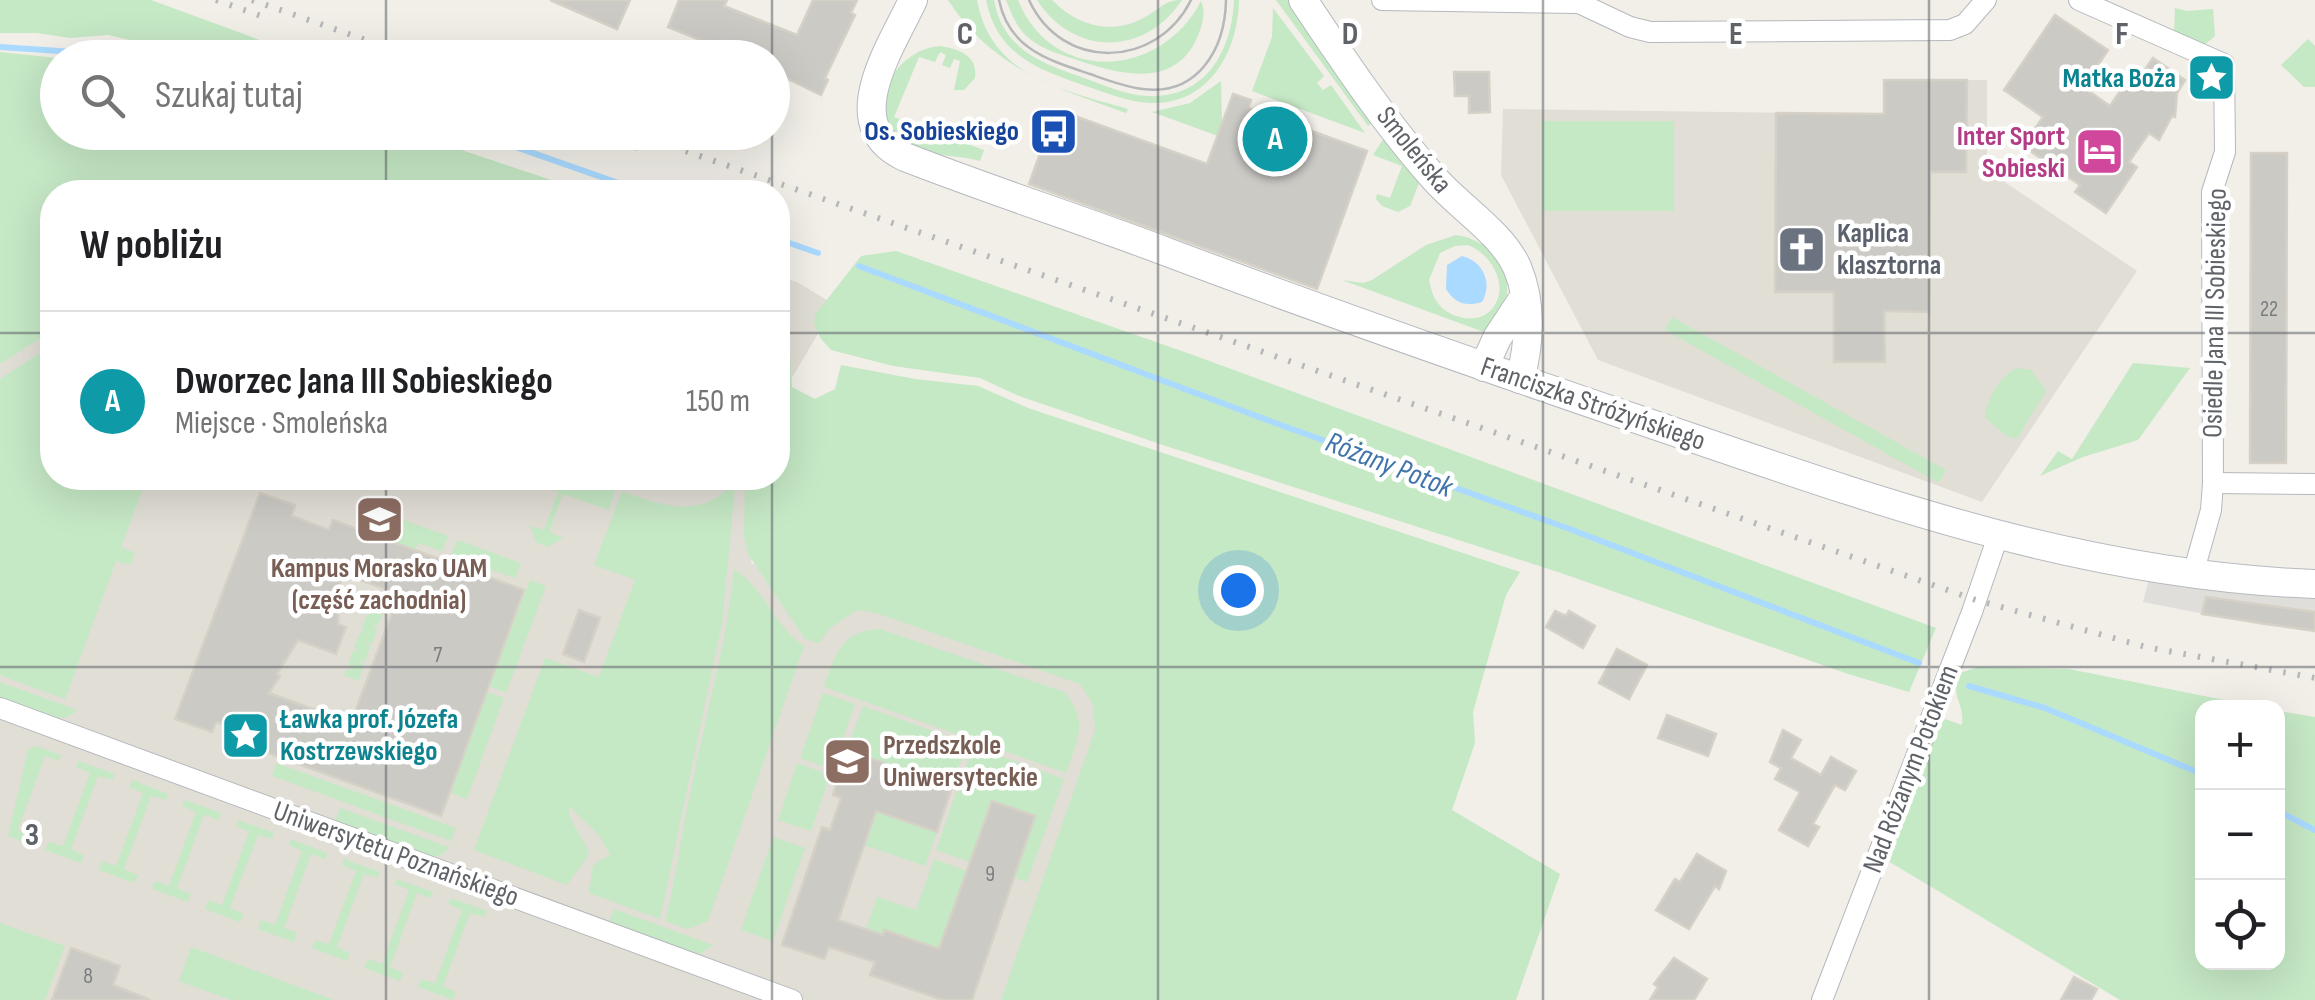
<!DOCTYPE html>
<html lang="pl">
<head>
<meta charset="utf-8">
<style>
  :root { --surface:#fff; --page:#f6f6f6; --text:#202124; --muted:#757577; --line:#e0e0e0; --accent:#d93025 }
  body { margin:0; font-family:"Sofia Sans Condensed",sans-serif; background:var(--page); color:var(--text) }
  .controls { position:absolute; right:30px; bottom:30px; display:grid; overflow:hidden; border-radius:20px; box-shadow:0 10px 40px #0002 }
  .controls button { width:90px; height:90px; display:grid; place-items:center; padding:0; border:0; border-bottom:2px solid var(--line); background:var(--surface); color:var(--text); font:50px sans-serif }
  .you { position:absolute; left:1238px; top:590px; width:35px; height:35px; margin:-25px; border:8px solid #fff; border-radius:50%; background:#1a73e8; box-shadow:0 0 0 15px #1a73e833 }
  .badge { display:grid; place-items:center; width:65px; height:65px; border-radius:50%; background:var(--accent); color:#fff; font-size:32px; font-weight:700 }
  .pin { position:absolute; translate:-50% -50%; border:5px solid #fff; box-shadow:0 2px 10px #0006 }
  .list { margin:0; padding:0; list-style:none }
  h2 { display:flex; justify-content:space-between; align-items:center; height:130px; margin:0; padding:0 40px; font-size:42px }
  h2 small { font-size:32px; font-weight:400; color:var(--muted) }
  .list li { display:grid; grid-template-columns:65px 1fr auto; gap:30px; align-items:center; box-sizing:border-box; height:180px; padding:0 40px; border-top:2px solid var(--line) }
  .list b { display:block; font-size:38px; white-space:nowrap }
  .list p { margin:0; font-size:32px; white-space:nowrap; color:var(--muted) }
  .list em { font-size:32px; font-style:normal; color:var(--muted) }
  .icon { flex:none; width:55px; height:55px; fill:none; stroke:currentColor; stroke-width:2; stroke-linecap:round; stroke-linejoin:round }
  .map { position:relative; flex:none; width:2315px; height:1000px; overflow:hidden }
  .search { position:absolute; background:var(--surface); box-shadow:0 10px 40px #0002; left:40px; top:40px; width:750px; height:110px; display:flex; align-items:center; gap:25px; box-sizing:border-box; padding:0 35px; border-radius:55px; color:var(--muted); font-size:38px }
  .panel { position:absolute; background:var(--surface); box-shadow:0 10px 40px #0002; left:40px; top:180px; width:750px; height:310px; border-radius:40px }
  .map>svg:first-child { display:block }
  .industrial { fill:#e0deda }
  .education { fill:#e1ded6 }
  .green { fill:#c5e8c5; fill-rule:evenodd }
  .water { fill:#aadaff }
  .lines { fill:none; stroke-linecap:round; stroke-linejoin:round }
  .stream { stroke:#aadaff; stroke-width:6 }
  .building { fill:#cccac5; stroke:#d6d1c6; stroke-width:2.5; fill-rule:evenodd }
  .street-casing { stroke:#b5b8bc; stroke-width:22 }
  .secondary-casing { stroke:#b6babf; stroke-width:30 }
  .street { stroke:#fff; stroke-width:20 }
  .secondary { stroke:#fff; stroke-width:28 }
  .tram { stroke:#b6b7b8; stroke-width:2.5 }
  .rail { stroke:#b6b7b8; stroke-width:6; stroke-dasharray:2.5 12; stroke-linecap:butt }
  .grid { fill:none; stroke:#5f6368; stroke-width:2.5; stroke-opacity:0.55 }
  .labels { text-anchor:middle; dominant-baseline:central; stroke-width:9; stroke-linejoin:round; paint-order:stroke }
  .number-label { font-size:22px; fill:#7a7d7f }
  .culture-label { font-size:28px; font-weight:bold; fill:#0d838f; stroke:#fff; text-anchor:end }
  .transit-label { font-size:28px; font-weight:bold; fill:#164399; stroke:#fff; text-anchor:end }
  .hotel-label { font-size:28px; font-weight:bold; fill:#b23c85; stroke:#fff; text-anchor:end }
  .street-label { font-size:28px; fill:#5f6368; stroke:#fff }
  .worship-label { font-size:28px; font-weight:bold; fill:#5b616d; stroke:#fff; text-anchor:start }
  .education-label { font-size:28px; font-weight:bold; fill:#785e54; stroke:#fff }
  .water-label { font-size:30px; font-style:italic; fill:#4174aa; stroke:#fff }
  .grid-label { font-size:32px; text-anchor:middle; font-weight:bold; fill:#5f6368; stroke:#fff; stroke-width:9; stroke-linejoin:round; paint-order:stroke }
</style>
</head>
<body>
<div class="map">
<svg width="2315" height="1000" viewBox="0 0 2315 1000">
  <rect width="100%" height="100%" fill="#f1efe8"/>
  <polygon class="industrial" points="2149,579 2315,594 2315,631 2261,625 2143,602"/>
  <g class="education">
    <polygon points="1884,80 1987,80 1987,170 2137,271 1982,502 1598,360 1501,175 1503,109 1883,114"/>
    <polygon points="0,87 58,132 52,192 52,478 767,478 751,563 1228,727 1131,1000 0,1000"/>
    <polygon points="778,276 797,282 835,305 784,391 778,424"/>
  </g>
  <g class="green">
    <polygon points="0,0 151,0 306,57 203,57 108,35 70,38 37,33 0,33"/>
    <path d="M948,0H977C991,77 1063,90 1128,109L1126,113C1053,87 993,69 948,0Z"/>
    <path d="M986,0H994C1003,51 1044,64 1087,79C1106,86 1127,95 1147,96C1205,99 1232,52 1234,0H1239C1238,52 1209,105 1150,103C1127,102 1105,92 1083,85C1036,69 997,54 986,0Z"/>
    <path d="M1006,0H1018C1052,85 1161,79 1201,1C1205,10 1204,20 1200,30C1180,89 1125,76 1080,61C1063,55 1045,51 1030,39C1017,29 1012,15 1006,0Z"/>
    <path d="M1037,0H1052C1078,27 1114,36 1147,16C1161,8 1165,0 1182,0C1145,56 1074,57 1037,0Z"/>
    <polygon points="1276,0 1288,0 1375,121 1368,126"/>
    <polygon points="1273,8 1324,76 1317,83 1323,90 1331,85 1365,133 1252,91 1272,37"/>
    <polygon points="2175,8 2187,11 2213,9 2215,36 2202,47 2174,31"/>
    <polygon points="2308,39 2315,46 2315,87 2304,87 2281,65"/>
    <path d="M939,46C959,49 978,55 975,78L964,90H954L960,61L954,59L950,68L942,65L946,55L940,52L935,62L919,57L894,117L984,150L980,161C955,154 928,158 905,142C861,112 892,51 939,46Z"/>
    <polygon points="0,52 57,58 58,132 411,133 587,192 52,192 52,331 0,364"/>
    <polygon points="1221,81 1222,125 1218,136 1152,112 1190,103"/>
    <rect x="1542" y="121" width="132" height="90"/>
    <polygon points="1386,135 1419,183 1410,206 1398,212 1382,206 1376,199 1377,194 1390,198 1402,166 1373,155"/>
    <path d="M1456,235C1506,241 1527,302 1484,332L1342,280L1363,283L1372,280L1426,245ZM1468,245C1491,254 1511,286 1492,309C1477,326 1448,318 1437,302C1432,296 1431,287 1429,280L1440,253L1455,246Z"/>
    <polygon points="896,251 1193,355 1936,628 1909,692 1848,674 1561,573 1166,446 1019,396 980,378 893,366 831,350 821,339 814,324 815,315 861,256"/>
    <polygon points="1672,317 1946,470 1939,483 1665,330"/>
    <polygon points="52,345 52,478 147,478 121,547 135,553 130,565 116,561 65,699 0,675 0,379"/>
    <polygon points="782,352 790,353 792,387 815,399 835,389 841,365 915,379 978,386 1028,408 1520,572 1506,595 1473,712 1475,743 1452,810 1560,874 1516,1000 1001,1000 1095,730 1093,704 1080,684 876,613 857,610 830,628 819,643 805,639 748,554 744,536 745,478 778,478 778,364"/>
    <polygon points="2133,363 2190,368 2138,440 2083,457 2040,476 2058,451 2072,459"/>
    <path d="M2017,368L2031,370L2046,391L2017,439L2007,436L1985,418C1985,400 2001,375 2017,368Z"/>
    <polygon points="520,478 584,478 616,489 609,510 563,494 549,532 563,538 548,547 536,542 530,526 544,530 558,492"/>
    <path d="M736,478L722,623L660,919L589,893L593,865L610,855L599,835L569,806C567,822 585,837 589,854L567,885L474,850L545,658L599,677L635,580L594,565L622,491C663,507 706,521 736,478Z"/>
    <polygon points="364,506 448,536 442,551 418,543 415,550 356,528"/>
    <polygon points="457,540 521,563 515,578 492,570 489,577 448,562"/>
    <path d="M734,569C765,589 774,626 804,646L708,921L688,929L665,921C676,880 680,840 689,799C704,722 726,647 734,569Z"/>
    <polygon points="530,580 546,586 506,693 489,686"/>
    <polygon points="374,596 387,600 385,607 378,606 384,609 378,625 371,625 377,628 372,644 364,642 370,646 365,662 357,661 364,664 358,681 344,675 347,669 354,671 348,666 353,650 361,651 354,648 360,632 367,634 361,630 367,614 375,614 368,611"/>
    <path d="M880,629L1064,692C1090,721 1077,740 1066,773L824,687C834,655 842,630 880,629Z"/>
    <path d="M1978,667L2069,669L2259,707L2202,708V962H2278V711L2315,717V1000H2120L1888,861L1939,726L1945,719L1962,725C1965,701 1949,698 1960,673Z"/>
    <path d="M0,682L77,710C59,730 21,707 0,699Z"/>
    <polygon points="487,692 504,698 467,799 450,793"/>
    <polygon points="823,693 855,704 832,769 800,758"/>
    <polygon points="863,706 967,743 952,787 847,750"/>
    <polygon points="36,746 61,755 59,761 45,756 18,830 32,835 28,844 8,836 28,750"/>
    <polygon points="973,746 1064,779 1027,882 1014,877 1034,816 992,802 970,862 936,850"/>
    <polygon points="78,761 115,774 112,780 98,776 71,849 84,855 81,863 45,850 49,842 63,846 90,773 76,767"/>
    <polygon points="276,763 456,828 451,841 272,776"/>
    <polygon points="797,763 830,775 811,831 778,820"/>
    <polygon points="132,780 168,794 166,800 151,796 124,869 138,875 134,883 99,870 102,861 116,866 143,793 129,787"/>
    <polygon points="185,800 221,813 219,820 204,815 177,888 191,894 188,902 152,889 155,881 169,886 196,812 182,806"/>
    <polygon points="340,808 449,847 442,855 430,857 335,822"/>
    <polygon points="876,811 937,832 925,866 864,845"/>
    <polygon points="238,820 274,833 272,839 258,835 230,908 244,914 240,922 205,909 208,900 222,905 249,832 236,826"/>
    <polygon points="773,837 805,848 773,941 741,930"/>
    <polygon points="291,839 327,853 325,859 311,854 284,928 297,933 294,942 258,929 261,920 275,925 302,851 289,845"/>
    <polygon points="344,859 380,872 378,878 364,874 337,947 350,953 347,961 312,948 315,940 329,944 356,871 342,865"/>
    <polygon points="934,859 967,871 939,949 884,931 883,935 866,929 877,897 916,910"/>
    <polygon points="397,879 433,892 431,898 417,893 390,967 403,973 400,981 364,968 368,959 382,964 409,890 395,884"/>
    <polygon points="451,898 487,911 484,917 470,913 443,986 456,992 453,1000 418,987 421,979 435,983 462,910 448,904"/>
    <polygon points="614,909 713,945 702,953 693,953 609,923"/>
    <polygon points="0,923 65,946 45,1000 0,1000"/>
    <polygon points="191,947 334,1000 231,1000 179,981"/>
  </g>
  <path class="water" d="M1462,256C1483,261 1493,283 1482,302C1465,307 1455,303 1446,289L1447,265Z"/>
  <g class="lines">
    <g class="stream">
      <polyline points="0,47 164,58"/>
      <polyline points="473,132 644,192"/>
      <polyline points="778,239 818,253"/>
      <polyline points="859,266 1267,420 1567,528 1919,663"/>
      <polyline points="1969,686 2045,708 2202,774"/>
      <polyline points="2278,811 2315,830"/>
    </g>
  </g>
  <g class="building">
    <polygon points="550,0 630,0 617,29"/>
    <polygon points="679,0 727,0 724,6 797,35 813,0 857,0 851,13 855,15 825,78 828,80 821,95 772,71 772,58 757,58 728,45 725,50 668,27"/>
    <polygon points="2055,15 2108,50 2083,87 2110,106 2135,69 2142,74 2153,58 2185,80 2177,93 2175,117 2172,116 2159,140 2149,133 2129,162 2137,167 2106,213 2075,192 2080,185 2023,146 2043,117 2004,90"/>
    <polygon points="1454,72 1489,72 1490,112 1469,113 1469,96 1455,96"/>
    <polygon points="1884,80 1967,80 1966,172 1930,172 1929,312 1884,311 1885,362 1834,362 1834,292 1775,292 1776,113 1884,114"/>
    <polygon points="1233,94 1251,100 1248,108 1367,151 1317,289 1029,184 1056,109 1207,164"/>
    <polygon points="2251,153 2287,153 2286,463 2250,463"/>
    <path d="M260,493L295,505L292,516L329,530L333,520L524,590L441,816L249,746L253,735L216,722L212,732L175,719ZM341,573L399,594L351,723L269,693L280,676L277,674L298,640L336,654L346,627L338,624Z"/>
    <polygon points="2206,597 2315,612 2315,631 2202,614"/>
    <polygon points="579,610 600,618 584,662 563,654"/>
    <polygon points="1555,611 1566,616 1569,611 1595,626 1583,648 1546,627"/>
    <polygon points="1617,649 1647,665 1629,699 1599,683"/>
    <polygon points="1667,715 1716,734 1708,756 1658,738"/>
    <polygon points="1783,730 1801,740 1791,758 1821,775 1831,757 1856,771 1845,790 1835,785 1813,824 1819,827 1808,846 1779,830 1800,792 1775,779 1781,768 1770,762"/>
    <polygon points="847,750 952,787 937,832 876,811 838,920 883,935 884,930 939,949 992,801 1035,816 972,1000 943,1000 870,975 875,962 829,947 824,959 782,945 822,827 830,830 841,798 833,795"/>
    <polygon points="1697,854 1726,871 1719,889 1715,886 1689,929 1656,910 1675,879 1680,882"/>
    <polygon points="71,948 120,966 113,985 150,1000 52,1000"/>
    <polygon points="1674,958 1707,979 1694,1000 1650,1000 1658,987 1654,984"/>
    <polygon points="2074,977 2097,989 2091,1000 2061,1000"/>
  </g>
  <g class="lines">
    <defs>
      <g id="street">
        <polyline points="1382,0 1579,3 1630,27 1650,32 1950,30 1965,24 1986,0"/>
        <polyline points="2079,0 2224,64 2225,152 2212,192 2213,483 2211,510 2193,574"/>
        <polyline points="2213,483 2315,484"/>
        <polyline points="0,708 792,1000"/>
        <polyline points="1822,1000 1972,612 1998,536"/>
      </g>
      <g id="secondary">
        <path d="M913,0C892,46 836,125 905,157C992,191 1080,219 1167,252C1318,309 1470,362 1622,414C1853,492 2068,575 2315,584"/>
        <path d="M1303,0C1343,60 1386,124 1434,178C1459,207 1501,232 1517,267C1532,302 1530,343 1520,379"/>
        <polyline points="1484,367 1497,338 1524,297"/>
      </g>
    </defs>
    <use href="#street" class="street-casing"/>
    <use href="#secondary" class="secondary-casing"/>
    <use href="#street" class="street"/>
    <use href="#secondary" class="secondary"/>
    <g class="tram">
      <path d="M999,0C1009,49 1048,60 1090,74C1107,80 1125,87 1143,89C1198,96 1225,49 1226,0"/>
      <path d="M1029,0C1062,72 1157,69 1191,0"/>
    </g>
    <g class="rail">
      <polyline points="216,0 267,18"/>
      <polyline points="252,0 417,58"/>
      <polyline points="595,132 646,151"/>
      <polyline points="631,132 1976,600 2146,647 2315,678"/>
    </g>
  </g>
  <path class="grid" d="M386,0V58M772,0V58M1158,0V1000M1543,0V1000M1929,0V1000M386,132V192M772,132V192M0,333H52M778,333H2315M386,478V1000M772,478V1000M0,667H2315"/>
  <defs>
    <symbol id="sight-square" viewBox="-11 -11 22 22"><rect x="-9" y="-9" width="18" height="18" rx="4" fill="#0f9aa8" stroke="#fff"/><path d="M0-6L1.8-2.2L6-1.7L2.9 1.2L3.7 5.4L0 3.3L-3.7 5.4L-2.9 1.2L-6-1.7L-1.8-2.2Z" fill="#fff"/></symbol>
    <symbol id="bus-square" viewBox="-11 -11 22 22"><rect x="-9" y="-9" width="18" height="18" rx="4" fill="#1a4fb4" stroke="#fff"/><path d="M-5-6H5V4H4V6H2V4H-2V6H-4V4H-5ZM-3.5-4V0h7V-4ZM-3.5 1.2v1.5H-2V1.2ZM2 1.2v1.5H3.5V1.2Z" fill="#fff"/></symbol>
    <symbol id="hotel-square" viewBox="-11 -11 22 22"><rect x="-9" y="-9" width="18" height="18" rx="4" fill="#d1479c" stroke="#fff"/><path d="M-6-4.5h1.5V1H6V5H4.5V3h-9V5H-6ZM-4 0a1.8 1.8 0 1 1 3.6 0ZM.5 0V-2.5h3Q6-2.5 6 0Z" fill="#fff"/></symbol>
    <symbol id="church-square" viewBox="-11 -11 22 22"><rect x="-9" y="-9" width="18" height="18" rx="4" fill="#6b7280" stroke="#fff"/><path d="M-1.2-6h2.4v3.5h3.3v2.4h-3.3V6h-2.4V-.1h-3.3v-2.4h3.3Z" fill="#fff"/></symbol>
    <symbol id="university-square" viewBox="-11 -11 22 22"><rect x="-9" y="-9" width="18" height="18" rx="4" fill="#8d6e63" stroke="#fff"/><path d="M0-5L7-2L0 1L-7-2ZM-4 1L0 2.5L4 1V4Q0 6-4 4Z" fill="#fff"/></symbol>
    <symbol id="school-square" viewBox="-11 -11 22 22"><rect x="-9" y="-9" width="18" height="18" rx="4" fill="#8d6e63" stroke="#fff"/><path d="M0-5L7-2L0 1L-7-2ZM-4 1L0 2.5L4 1V4Q0 6-4 4Z" fill="#fff"/></symbol>
  </defs>
  <g fill-rule="evenodd">
    <use href="#sight-square" x="2184" y="50" width="55" height="55"/>
    <use href="#bus-square" x="1026" y="104" width="55" height="55"/>
    <use href="#hotel-square" x="2072" y="124" width="55" height="55"/>
    <use href="#church-square" x="1774" y="222" width="55" height="55"/>
    <use href="#university-square" x="352" y="492" width="55" height="55"/>
    <use href="#sight-square" x="218" y="708" width="55" height="55"/>
    <use href="#school-square" x="820" y="734" width="55" height="55"/>
  </g>
  <g class="labels">
    <g class="number-label">
      <text x="2269" y="309">22</text>
      <text x="438" y="655">7</text>
      <text x="990" y="874">9</text>
      <text x="88" y="976">8</text>
    </g>
    <g class="culture-label">
      <text x="2176" y="78">Matka Boża</text>
      <text x="280" y="719" text-anchor="start">Ławka prof. Józefa<tspan x="280" dy="32">Kostrzewskiego</tspan></text>
    </g>
    <g class="transit-label">
      <text x="1019" y="131">Os. Sobieskiego</text>
    </g>
    <g class="hotel-label">
      <text x="2065" y="136">Inter Sport<tspan x="2065" dy="32">Sobieski</tspan></text>
    </g>
    <g class="street-label">
      <text transform="translate(1414 150) rotate(51)">Smoleńska</text>
      <text transform="translate(2215 313) rotate(-89)">Osiedle Jana III Sobieskiego</text>
      <text transform="translate(1593 404) rotate(19)">Franciszka Stróżyńskiego</text>
      <text transform="translate(1911 769) rotate(-69)">Nad Różanym Potokiem</text>
      <text transform="translate(396 854) rotate(20)">Uniwersytetu Poznańskiego</text>
    </g>
    <g class="worship-label">
      <text x="1837" y="233">Kaplica<tspan x="1837" dy="32">klasztorna</tspan></text>
    </g>
    <g class="education-label">
      <text x="379" y="568">Kampus Morasko UAM<tspan x="379" dy="32">(część zachodnia)</tspan></text>
      <text x="883" y="745" text-anchor="start">Przedszkole<tspan x="883" dy="32">Uniwersyteckie</tspan></text>
    </g>
    <g class="water-label">
      <text transform="translate(1389 465) rotate(21)">Różany Potok</text>
    </g>
  </g>
  <g class="grid-label">
    <text x="965" y="44">C</text>
    <text x="1350" y="44">D</text>
    <text x="1736" y="44">E</text>
    <text x="2122" y="44">F</text>
    <text x="32" y="845">3</text>
  </g>
</svg>
<div class="controls">
<button>+</button>
<button>−</button>
<button><svg class="icon" aria-label="locate" viewBox="0 0 24 24"><circle cx="12" cy="12" r="6"/><path d="M12 2v4M12 18v4M2 12h4M18 12h4"/></svg></button>
</div>
<div class="you"></div>
<div class="pin badge" style="left:1275px;top:139px;background:#0f9aa8">A</div>
<div class="search"><svg class="icon" aria-label="search" viewBox="0 0 24 24"><circle cx="10" cy="10" r="6"/><path d="M15 15l6 6"/></svg>Szukaj tutaj</div>
<section class="panel">
<h2>W pobliżu<small></small></h2>
<ul class="list">
<li><span class="badge" style="background:#0f9aa8">A</span><div><b>Dworzec Jana III Sobieskiego</b><p>Miejsce · Smoleńska</p></div><em>150 m</em></li>
</ul>
</section>
</div>
</body>
</html>
